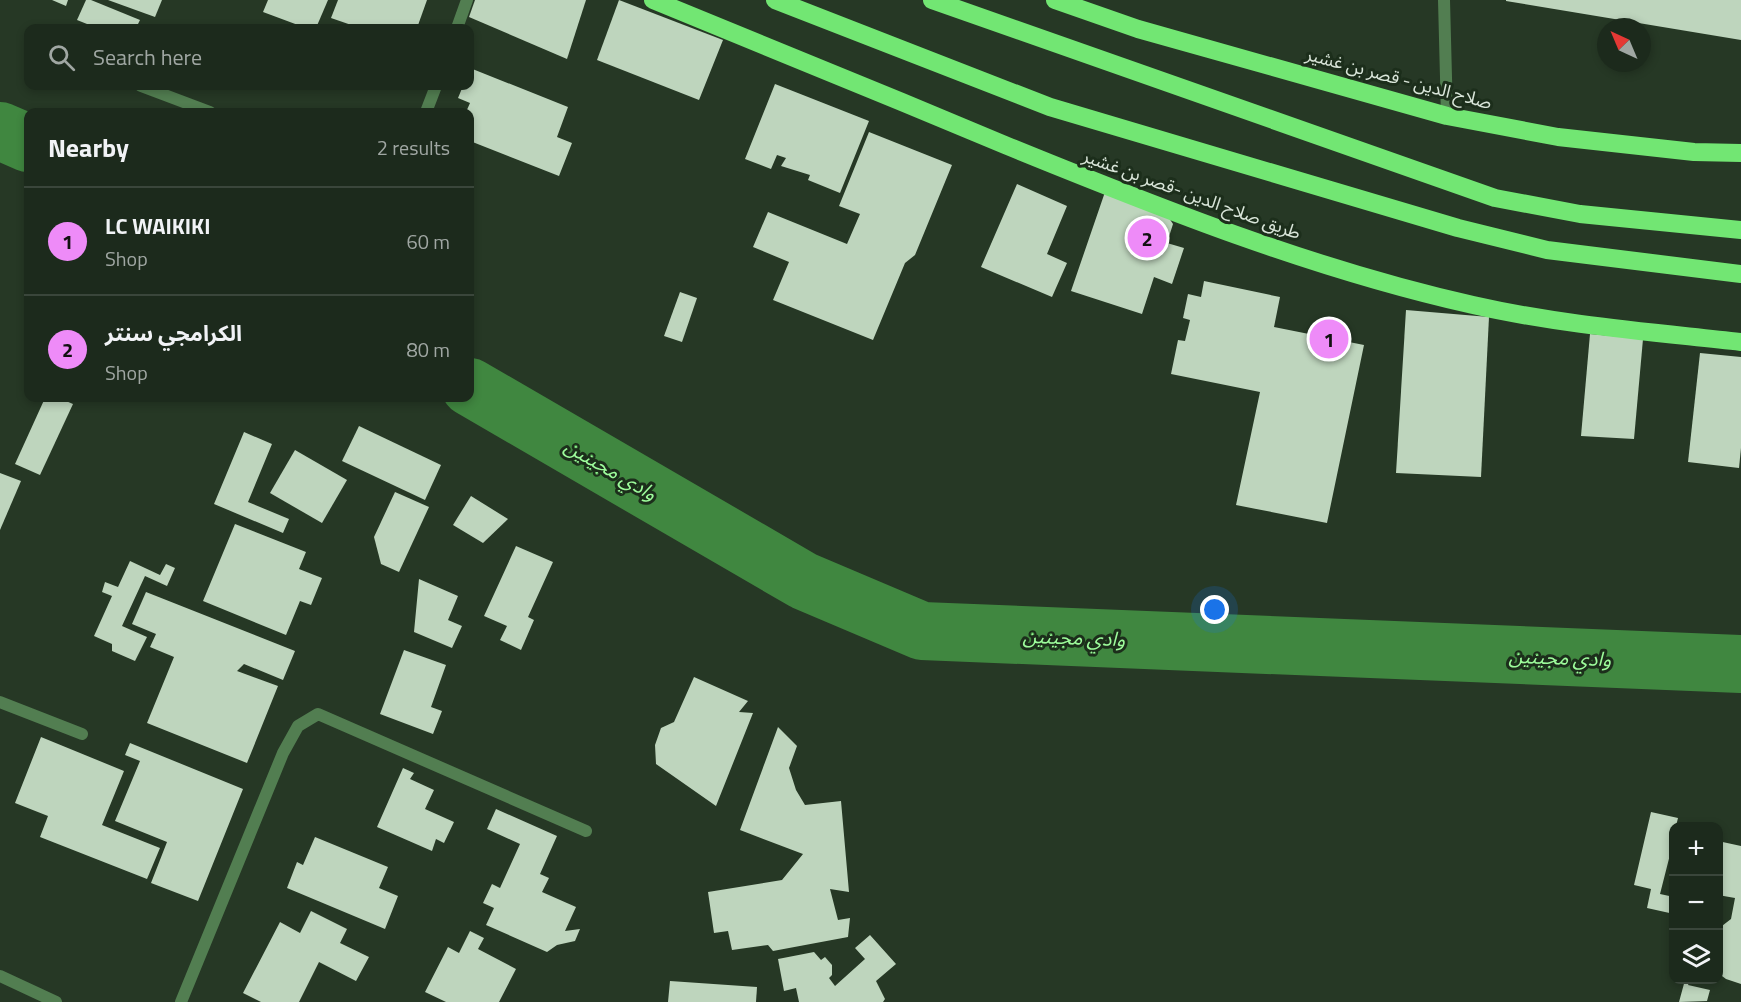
<!DOCTYPE html>
<html lang="en">
<head>
<meta charset="utf-8">
<style>
  :root { --surface:#1c2a1c; --page:#293629; --text:#f1f3f6; --muted:#a0a7a3; --line:#3a463b; --accent:#ee8bf8 }
  body { margin:0; font-family:"Titillium Web","Noto Sans Arabic",sans-serif; background:var(--page); color:var(--text) }
  .controls { position:absolute; right:18px; bottom:18px; display:grid; overflow:hidden; border-radius:12px; box-shadow:0 3px 9px #0003 }
  .controls button { width:54px; height:54px; display:grid; place-items:center; padding:0; border:0; border-bottom:2px solid var(--line); background:var(--surface); color:var(--text); font:30px sans-serif }
  .compass { position:absolute; left:1597px; top:18px; width:54px; height:54px; border-radius:50%; background:var(--surface); box-shadow:0 3px 9px #0003; rotate:316deg }
  .you { position:absolute; left:1215px; top:610px; width:21px; height:21px; margin:-15px; border:4px solid #fff; border-radius:50%; background:#1a73e8; box-shadow:0 0 0 9px #1a73e833 }
  .badge { display:grid; place-items:center; width:39px; height:39px; border-radius:50%; background:var(--accent); color:#111; font-size:20px; font-weight:700 }
  .pin { position:absolute; translate:-50% -50%; border:3px solid #fff; box-shadow:0 2px 6px #0006 }
  .list { margin:0; padding:0; list-style:none }
  h2 { display:flex; justify-content:space-between; align-items:center; height:78px; margin:0; padding:0 24px; font-size:26px }
  h2 small { font-size:20px; font-weight:400; color:var(--muted) }
  .list li { display:grid; grid-template-columns:39px 1fr auto; gap:18px; align-items:center; box-sizing:border-box; height:108px; padding:0 24px; border-top:2px solid var(--line) }
  .list b { display:block; font-size:22px; white-space:nowrap }
  .list p { margin:0; font-size:20px; white-space:nowrap; color:var(--muted) }
  .list em { font-size:20px; font-style:normal; color:var(--muted) }
  .icon { flex:none; width:33px; height:33px; fill:none; stroke:currentColor; stroke-width:2; stroke-linecap:round; stroke-linejoin:round }
  .map { position:relative; flex:none; width:1741px; height:1002px; overflow:hidden }
  .search { position:absolute; background:var(--surface); box-shadow:0 3px 9px #0003; left:24px; top:24px; width:450px; height:66px; display:flex; align-items:center; gap:15px; box-sizing:border-box; padding:0 21px; border-radius:12px; color:var(--muted); font-size:22px }
  .panel { position:absolute; background:var(--surface); box-shadow:0 3px 9px #0003; left:24px; top:108px; width:450px; height:294px; border-radius:12px }
  .map>svg:first-child { display:block }
  .lines { fill:none; stroke-linecap:round; stroke-linejoin:round }
  .river { stroke:#408740; stroke-width:58 }
  .building { fill:#bed5bd }
  .lane { stroke:#527e51; stroke-width:12 }
  .street { stroke:#527e51; stroke-width:12 }
  .highway { stroke:#72e673; stroke-width:18 }
  .labels { text-anchor:middle; dominant-baseline:central; stroke-width:6; stroke-linejoin:round; paint-order:stroke }
  .street-label { font-size:18px; fill:#d9e5d9; stroke:#1c2e1b }
  .water-label { font-size:20px; font-style:italic; fill:#9dfc9b; stroke:#1c2e1b }
</style>
</head>
<body>
<div class="map">
<svg width="1741" height="1002" viewBox="0 0 1741 1002">
  <rect width="100%" height="100%" fill="#263825"/>
  <g class="lines">
    <g class="river">
      <polyline points="0,131 28,143"/>
      <polyline points="470,387 804,581 922,631 1741,664"/>
    </g>
  </g>
  <g class="building">
    <polygon points="52,0 68,0 66,6"/>
    <polygon points="86,0 91,0 140,20 136,28 97,28 77,20"/>
    <polygon points="108,0 162,0 155,17"/>
    <polygon points="268,0 328,0 316,28 306,28 263,12"/>
    <polygon points="338,0 427,0 417,28 360,28 331,18"/>
    <polygon points="475,0 586,0 567,59 469,17"/>
    <polygon points="619,0 723,40 699,100 597,60"/>
    <polygon points="1506,0 1741,0 1741,40 1506,1"/>
    <polygon points="470,68 568,107 557,137 572,143 559,176 470,141 470,112 466,112 470,103 458,98 463,86 470,86"/>
    <polygon points="775,84 869,121 840,193 808,180 810,175 781,166 786,158 777,155 771,169 745,159"/>
    <polygon points="869,132 952,165 915,255 905,263 873,340 773,300 789,262 753,247 768,212 847,244 860,214 839,206"/>
    <polygon points="1017,184 1067,206 1047,254 1067,263 1052,297 981,267"/>
    <polygon points="1105,192 1165,212 1173,224 1167,243 1184,248 1172,284 1154,277 1142,314 1071,291"/>
    <polygon points="1204,281 1280,297 1274,327 1364,345 1327,523 1236,505 1260,392 1171,374 1178,340 1185,341 1190,320 1183,318 1188,294 1201,297"/>
    <polygon points="680,292 697,298 682,342 664,336"/>
    <polygon points="1406,310 1489,317 1481,477 1396,473"/>
    <polygon points="1590,334 1643,339 1634,439 1581,436"/>
    <polygon points="1700,353 1741,357 1741,448 1739,468 1688,462"/>
    <polygon points="45,398 59,398 73,404 40,475 15,464"/>
    <polygon points="359,426 441,465 425,500 342,461"/>
    <polygon points="244,432 272,444 248,502 289,519 283,533 214,504"/>
    <polygon points="295,450 347,480 322,523 270,493"/>
    <polygon points="0,473 21,481 0,530"/>
    <polygon points="395,492 429,507 399,572 381,564 374,537"/>
    <polygon points="471,496 508,519 483,543 453,525"/>
    <polygon points="235,524 306,552 299,569 322,578 311,605 300,601 286,635 203,601"/>
    <polygon points="516,546 553,562 528,617 534,620 521,650 500,640 507,626 484,616"/>
    <polygon points="130,561 160,575 166,564 175,568 167,586 145,576 122,626 147,637 135,661 112,651 112,644 94,636 112,596 102,592 105,582 118,587"/>
    <polygon points="419,579 458,596 448,620 462,626 452,648 414,632"/>
    <polygon points="146,592 295,651 283,680 244,664 237,671 278,686 247,763 147,723 174,657 150,647 156,634 132,624"/>
    <polygon points="404,650 446,665 431,707 442,711 433,734 380,714"/>
    <polygon points="694,677 748,701 739,712 753,713 716,806 656,764 655,745 661,728 674,722"/>
    <polygon points="778,727 797,746 789,768 796,790 805,805 841,801 849,892 830,889 838,920 850,918 848,937 773,951 768,945 732,950 728,931 714,933 708,892 782,880 803,854 740,830"/>
    <polygon points="41,737 124,771 102,825 160,848 147,879 40,837 48,816 15,803"/>
    <polygon points="130,743 243,789 198,901 151,883 167,842 115,821 140,761 125,755"/>
    <polygon points="403,768 414,773 410,779 434,790 425,809 454,822 444,843 436,839 432,851 377,827"/>
    <polygon points="496,809 557,836 540,874 549,878 542,892 576,907 565,931 580,929 575,941 557,945 547,952 486,925 494,908 483,903 492,884 500,888 520,844 487,829"/>
    <polygon points="1651,812 1678,818 1676,826 1674,826 1674,839 1660,894 1674,897 1674,914 1647,908 1651,889 1634,885"/>
    <polygon points="315,837 388,867 379,888 398,896 385,929 287,888 297,862 303,865"/>
    <polygon points="1718,841 1741,846 1741,984 1726,979 1718,973 1718,929 1731,919 1735,898 1718,895"/>
    <polygon points="311,911 347,929 340,943 369,957 356,981 319,962 299,1002 261,1002 243,993 280,922 300,933"/>
    <polygon points="470,931 484,938 478,949 516,969 499,1002 446,1002 425,992 448,947 459,953"/>
    <polygon points="870,935 896,964 876,981 885,999 883,1002 799,1002 796,988 784,991 778,959 814,952 821,960 825,957 832,965 832,975 829,978 835,986 865,959 855,948"/>
    <polygon points="1685,980 1690,980 1688,985 1710,990 1707,1001 1679,1002"/>
    <polygon points="670,981 757,987 756,1002 668,1002"/>
  </g>
  <g class="lines">
    <polyline class="lane" points="181,1002 283,753 298,726 318,714 586,831"/>
    <g class="street">
      <polyline points="1444,0 1447,116"/>
      <polyline points="457,28 467,0"/>
      <polyline points="141,86 210,112"/>
      <polyline points="426,112 436,86"/>
      <polyline points="0,702 82,734"/>
      <polyline points="0,976 56,1002"/>
    </g>
    <g class="highway">
      <path d="M653,0C771,48 888,96 1005,145C1157,207 1312,269 1473,305C1561,325 1652,332 1741,342"/>
      <polyline points="775,0 1050,107 1458,228 1547,250 1741,274"/>
      <polyline points="932,0 1495,198 1580,214 1741,230"/>
      <polyline points="1055,0 1138,29 1447,116 1558,137 1694,152 1741,153"/>
    </g>
  </g>
  <g class="labels">
    <g class="street-label">
      <text transform="translate(1399 78) rotate(15)">صلاح الدين - قصر بن غشير</text>
      <text transform="translate(1192 194) rotate(20)">طريق صلاح الدين -قصر بن غشير</text>
    </g>
    <g class="water-label">
      <text transform="translate(611 469) rotate(30)">وادي مجينين</text>
      <text transform="translate(1074 637) rotate(2)">وادي مجينين</text>
      <text transform="translate(1560 657) rotate(2)">وادي مجينين</text>
    </g>
  </g>
</svg>
<div class="controls">
<button>+</button>
<button>−</button>
<button><svg class="icon" aria-label="layers" viewBox="0 0 24 24"><path d="M12 4l9 5-9 5-9-5zM3 14l9 5 9-5"/></svg></button>
</div>
<svg class="compass" viewBox="-18 -18 36 36"><path d="M0-13l5 13h-10z" fill="#e53935"/><path d="M0 13l5-13h-10z" fill="#a0a7a3"/></svg>
<div class="you"></div>
<div class="pin badge" style="left:1329px;top:339px">1</div>
<div class="pin badge" style="left:1147px;top:238px">2</div>
<div class="search"><svg class="icon" aria-label="search" viewBox="0 0 24 24"><circle cx="10" cy="10" r="6"/><path d="M15 15l6 6"/></svg>Search here</div>
<section class="panel">
<h2>Nearby<small>2 results</small></h2>
<ul class="list">
<li><span class="badge">1</span><div><b>LC WAIKIKI</b><p>Shop</p></div><em>60 m</em></li>
<li><span class="badge">2</span><div><b>الكرامجي سنتر</b><p>Shop</p></div><em>80 m</em></li>
</ul>
</section>
</div>
</body>
</html>
